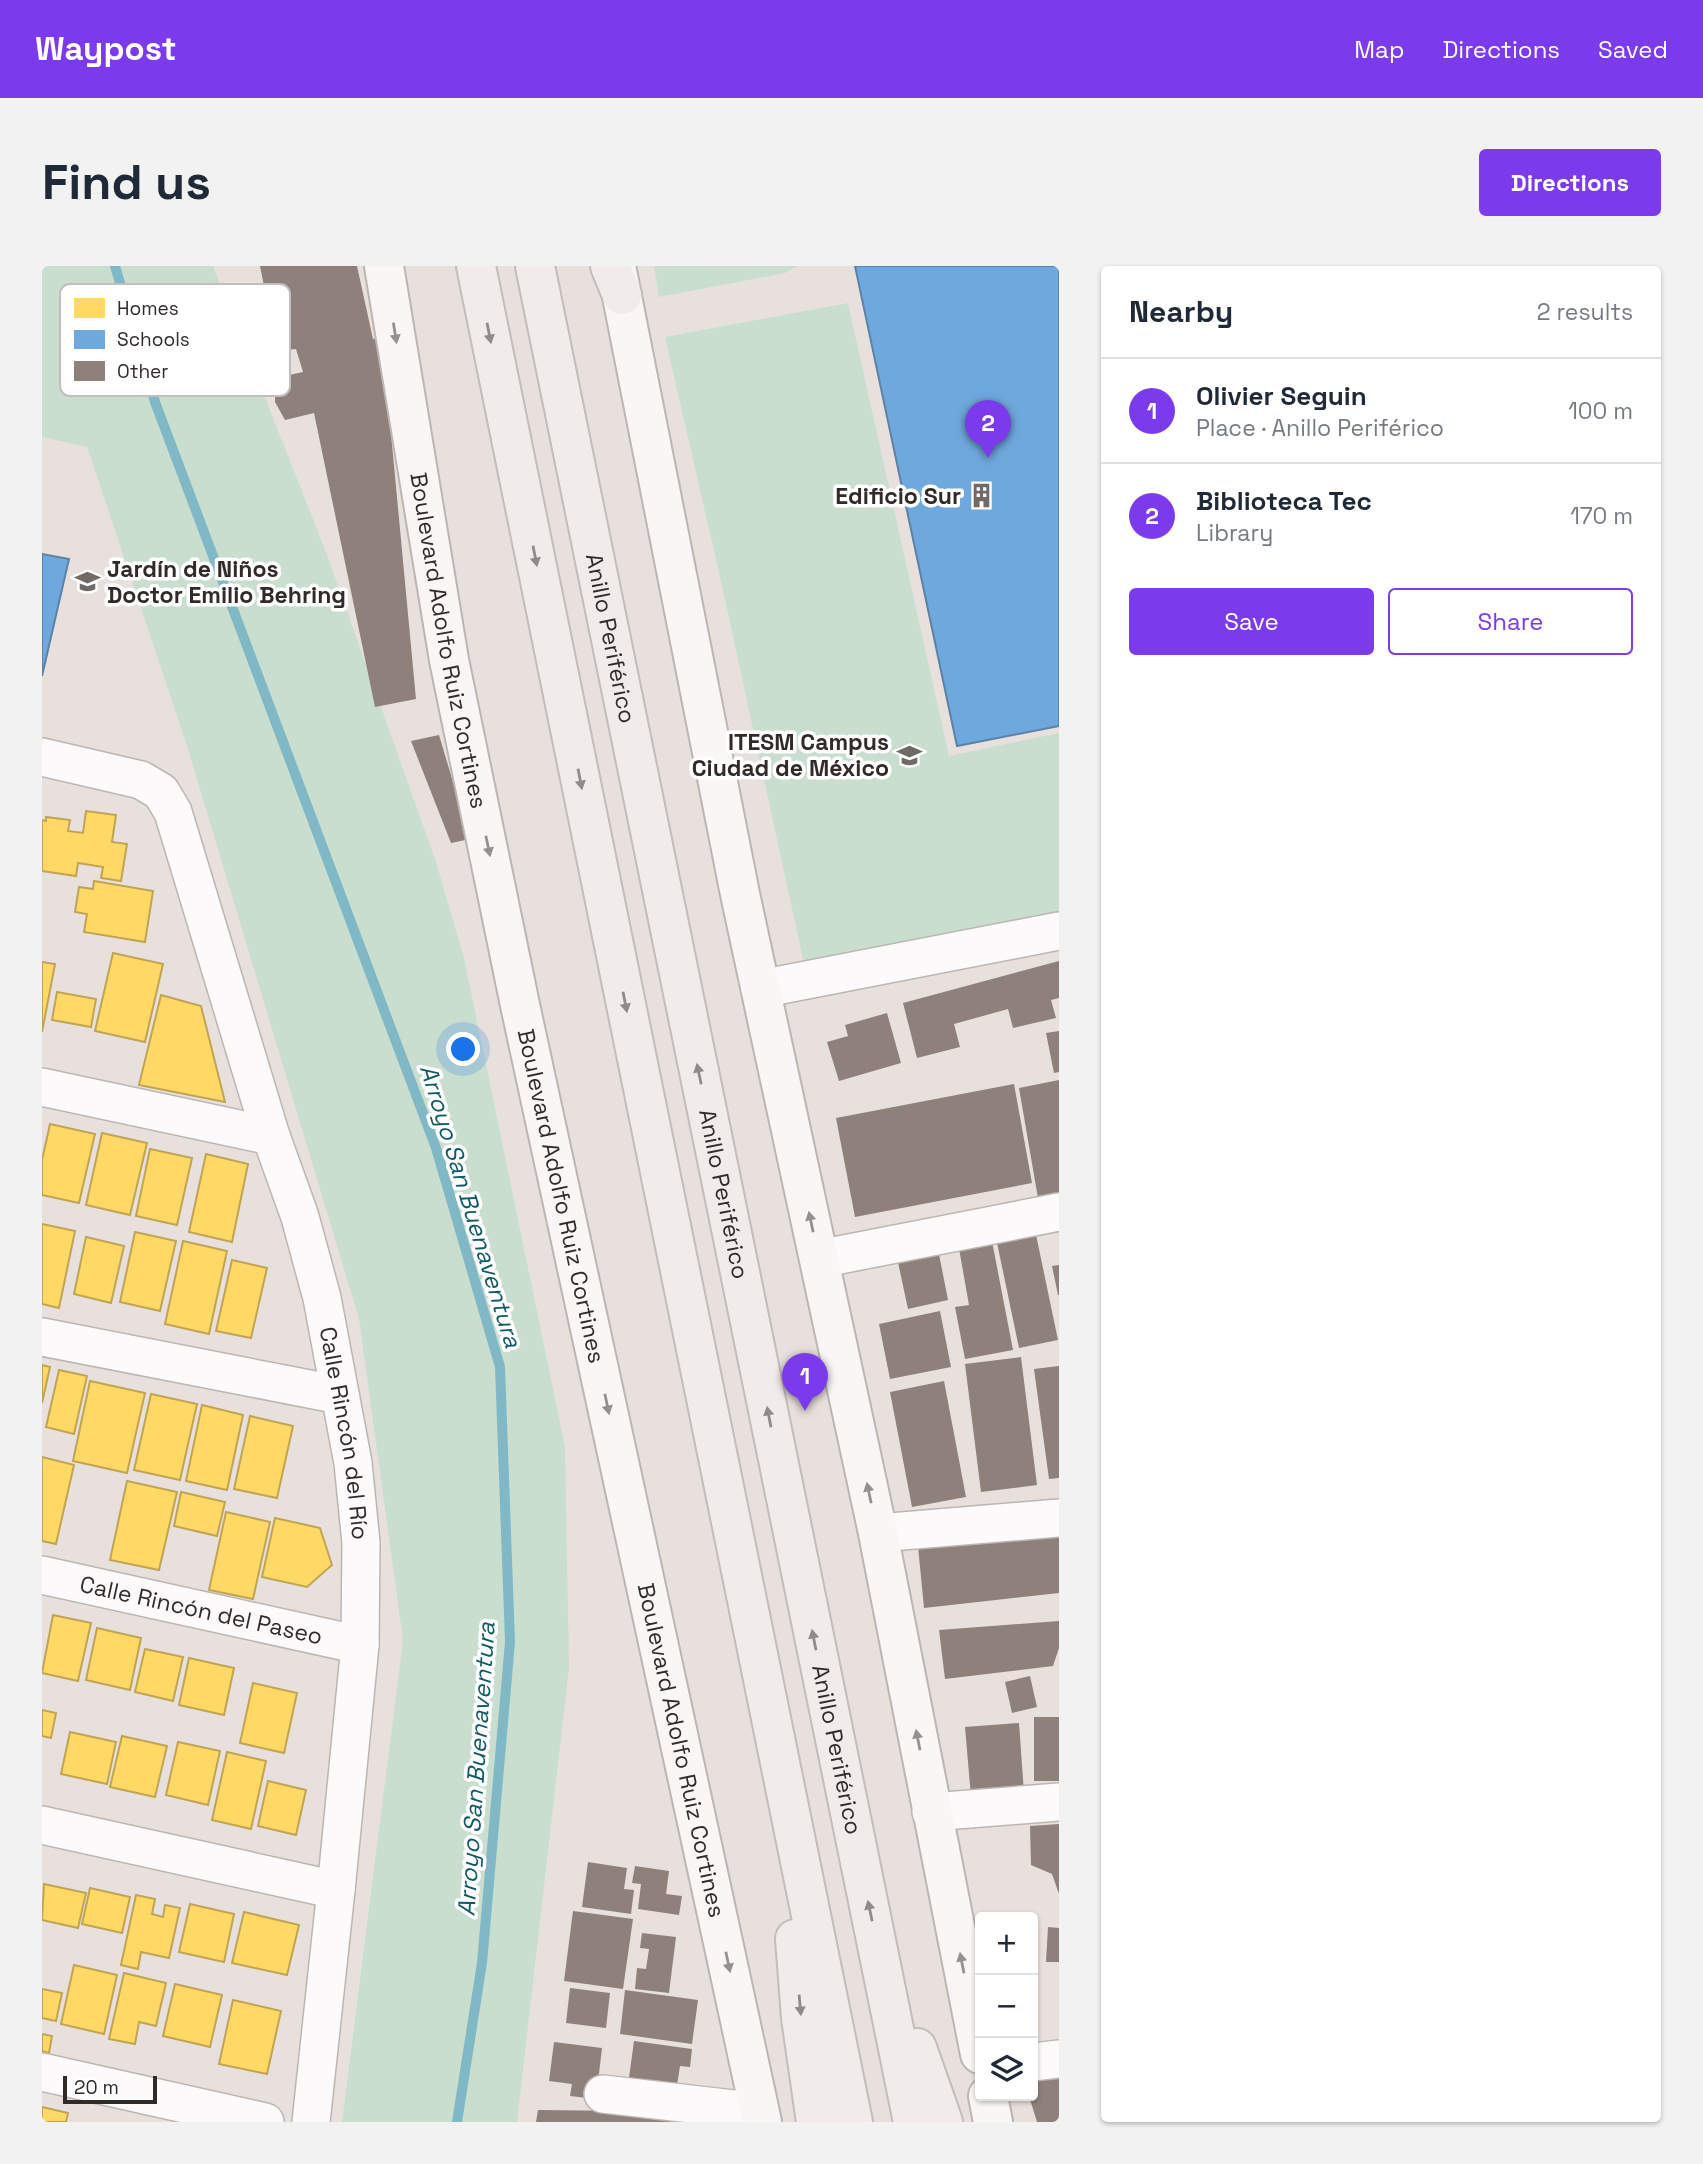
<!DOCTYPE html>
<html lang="en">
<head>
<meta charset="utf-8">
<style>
  :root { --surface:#fff; --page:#f2f2f3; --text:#1f2937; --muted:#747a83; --line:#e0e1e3; --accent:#7c3aed }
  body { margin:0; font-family:"Space Grotesk",sans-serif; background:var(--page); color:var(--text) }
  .controls { position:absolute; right:21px; bottom:21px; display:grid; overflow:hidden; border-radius:7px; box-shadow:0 2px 5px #0004 }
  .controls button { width:63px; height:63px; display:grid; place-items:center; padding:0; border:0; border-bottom:2px solid var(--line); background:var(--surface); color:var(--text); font:35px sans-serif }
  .scale { position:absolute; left:21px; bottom:18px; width:94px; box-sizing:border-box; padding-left:7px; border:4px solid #302a28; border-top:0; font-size:19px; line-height:24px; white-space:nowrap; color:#302a28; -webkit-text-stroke:5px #fff; paint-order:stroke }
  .you { position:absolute; left:422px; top:784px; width:24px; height:24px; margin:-18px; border:5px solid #fff; border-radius:50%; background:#1a73e8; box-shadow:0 0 0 10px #1a73e833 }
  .badge { display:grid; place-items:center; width:46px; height:46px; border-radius:50%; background:var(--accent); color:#fff; font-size:23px; font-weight:700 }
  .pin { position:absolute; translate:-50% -58px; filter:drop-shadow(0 2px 4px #0008) }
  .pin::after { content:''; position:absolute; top:37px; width:24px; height:21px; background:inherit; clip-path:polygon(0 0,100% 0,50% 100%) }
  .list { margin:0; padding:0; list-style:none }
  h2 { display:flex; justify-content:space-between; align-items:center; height:91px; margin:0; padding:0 28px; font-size:30px }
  h2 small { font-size:23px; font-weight:400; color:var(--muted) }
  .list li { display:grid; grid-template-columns:46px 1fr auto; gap:21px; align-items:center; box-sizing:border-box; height:105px; padding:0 28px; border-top:2px solid var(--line) }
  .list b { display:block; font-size:26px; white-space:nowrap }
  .list p { margin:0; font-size:23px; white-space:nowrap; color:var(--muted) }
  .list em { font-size:23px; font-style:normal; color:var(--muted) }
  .actions { display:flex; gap:14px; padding:21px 28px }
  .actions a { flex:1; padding:16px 0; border:2px solid var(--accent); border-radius:7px; text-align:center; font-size:24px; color:var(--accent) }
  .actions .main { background:var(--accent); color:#fff }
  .icon { flex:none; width:38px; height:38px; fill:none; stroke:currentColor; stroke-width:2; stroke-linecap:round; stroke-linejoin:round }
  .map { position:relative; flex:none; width:1017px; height:1856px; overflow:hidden; border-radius:7px }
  header { display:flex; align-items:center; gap:42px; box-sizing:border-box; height:98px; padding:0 35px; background:var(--accent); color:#fff }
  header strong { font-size:33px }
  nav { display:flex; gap:38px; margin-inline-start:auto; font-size:24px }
  .intro { display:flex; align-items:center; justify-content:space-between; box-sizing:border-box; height:168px; padding:0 42px }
  h1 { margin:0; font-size:49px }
  .button { padding:18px 32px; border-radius:7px; background:var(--accent); color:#fff; font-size:24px; font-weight:700 }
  main { display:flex; gap:42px; padding:0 42px }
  aside { flex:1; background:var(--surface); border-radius:7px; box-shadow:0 2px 5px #0004 }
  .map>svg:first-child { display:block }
  .green { fill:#caded0 }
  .homes { fill:#ffd966; stroke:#c1a453; stroke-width:2 }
  .schools { fill:#6fa8dc; stroke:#5c82a6; stroke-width:2 }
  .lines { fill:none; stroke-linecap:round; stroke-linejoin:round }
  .stream { stroke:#80b9c5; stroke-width:10 }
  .building { fill:#8e807b }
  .street-casing { stroke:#bcb6b3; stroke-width:40 }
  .secondary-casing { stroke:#bcb6b3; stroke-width:42 }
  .highway-casing { stroke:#c2bdbc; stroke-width:42 }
  .street { stroke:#fcfafa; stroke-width:37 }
  .secondary { stroke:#f9f6f5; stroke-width:38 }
  .highway { stroke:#f1ebe9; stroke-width:38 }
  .oneway { fill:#94908e }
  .oneway2 { fill:#908a88 }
  .labels { text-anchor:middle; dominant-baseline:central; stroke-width:7; stroke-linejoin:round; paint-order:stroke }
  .poi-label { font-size:23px; font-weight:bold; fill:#302a28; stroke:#fff; text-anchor:end }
  .street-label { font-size:23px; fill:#302a28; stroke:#fff }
  .water-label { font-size:24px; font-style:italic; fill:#105966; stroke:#fff }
  .key { fill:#fff; stroke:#c1bfbe; stroke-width:2 }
  .key-label { font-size:19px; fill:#302a28 }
</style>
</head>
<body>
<header>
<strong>Waypost</strong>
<nav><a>Map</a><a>Directions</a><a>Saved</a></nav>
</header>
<div class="intro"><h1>Find us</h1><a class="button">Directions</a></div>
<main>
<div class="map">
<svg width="1017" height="1856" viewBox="0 0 1017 1856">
  <rect width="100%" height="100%" fill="#e8e0dd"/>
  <g class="green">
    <polygon points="0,0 171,0 284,286 394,596 422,692 523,1181 527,1402 475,1856 300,1856 361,1374 317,1053 145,480 45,181 0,171"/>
    <polygon points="612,0 755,0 743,7 617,31"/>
    <polygon points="806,37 907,490 1017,467 1017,648 762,698 682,329 623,71"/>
  </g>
  <g class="homes">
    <polygon points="44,545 74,549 70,576 85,578 79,615 59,612 61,601 36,597 34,610 0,605 0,554 4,555 4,551 28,554 26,565 41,567"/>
    <polygon points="52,615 111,625 103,676 42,666 45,648 33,646 37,621 51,623"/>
    <polygon points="71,687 121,698 103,776 53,765"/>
    <polygon points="0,696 13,698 0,766"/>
    <polygon points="15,726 54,733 49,761 10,754"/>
    <polygon points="119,729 159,740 183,836 97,819"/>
    <polygon points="8,858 53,868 37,937 0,929 0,894"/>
    <polygon points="60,867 105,877 88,949 44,939"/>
    <polygon points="108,883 150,892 135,959 94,950"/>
    <polygon points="164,888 206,898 190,976 147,966"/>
    <polygon points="0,958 33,965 17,1042 0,1038"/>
    <polygon points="93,966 134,975 118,1045 78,1036"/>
    <polygon points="44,971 82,980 69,1037 32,1028"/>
    <polygon points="141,975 185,985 167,1068 123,1058"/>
    <polygon points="190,994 225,1002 209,1072 174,1065"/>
    <polygon points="0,1099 8,1101 0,1137"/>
    <polygon points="17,1104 45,1110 32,1168 4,1161"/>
    <polygon points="48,1115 103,1127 85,1207 31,1195"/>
    <polygon points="109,1128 155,1138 138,1214 92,1204"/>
    <polygon points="160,1139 201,1149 185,1224 144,1215"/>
    <polygon points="208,1150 251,1160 235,1232 192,1223"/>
    <polygon points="0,1191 32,1199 14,1278 0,1275"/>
    <polygon points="85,1215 135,1226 117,1304 68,1294"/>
    <polygon points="139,1226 183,1236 175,1270 132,1260"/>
    <polygon points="184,1246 228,1256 211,1333 167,1324"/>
    <polygon points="233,1252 278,1262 290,1299 265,1321 220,1311"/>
    <polygon points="11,1349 49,1357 36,1415 0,1407"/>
    <polygon points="55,1362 99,1372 88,1424 44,1414"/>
    <polygon points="103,1383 141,1391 131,1435 93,1426"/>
    <polygon points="147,1392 192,1402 182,1449 137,1439"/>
    <polygon points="211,1417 255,1427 242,1487 198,1477"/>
    <polygon points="0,1444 14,1447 9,1472 0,1470"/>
    <polygon points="28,1466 74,1476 65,1518 19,1508"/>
    <polygon points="80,1470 125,1480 113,1531 68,1521"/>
    <polygon points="136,1476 178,1485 166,1539 124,1529"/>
    <polygon points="185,1486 224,1495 209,1563 170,1554"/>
    <polygon points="226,1515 264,1524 254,1569 216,1560"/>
    <polygon points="2,1618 44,1627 36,1662 0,1654"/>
    <polygon points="48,1622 88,1631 80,1667 40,1658"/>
    <polygon points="94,1629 113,1633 110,1648 121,1651 123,1639 138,1642 127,1692 99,1686 96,1703 79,1699"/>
    <polygon points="148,1638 192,1648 182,1696 137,1686"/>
    <polygon points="202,1646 257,1659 245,1709 190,1697"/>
    <polygon points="32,1699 75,1709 62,1768 19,1758"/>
    <polygon points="82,1707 124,1717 114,1760 97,1756 93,1778 67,1773"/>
    <polygon points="133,1718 180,1729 168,1781 121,1770"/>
    <polygon points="0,1723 20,1727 14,1755 0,1752"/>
    <polygon points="191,1734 239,1745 225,1808 177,1798"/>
    <polygon points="0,1768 10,1770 7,1787 0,1785"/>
    <polygon points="0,1841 26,1847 24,1856 0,1856"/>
  </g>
  <g class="schools">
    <polygon points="813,0 1017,0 1017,460 915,480"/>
    <polygon points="0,288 27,293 0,410"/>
  </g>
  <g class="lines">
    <polyline class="stream" points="73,0 113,136 394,882 458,1101 468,1376 440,1697 415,1856"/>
  </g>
  <g class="building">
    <polygon points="218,0 315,0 331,73 340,72 374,433 333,441 272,147 243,154 233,136 233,112 261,106 254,83 235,85"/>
    <polygon points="397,469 428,573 409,577 369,475"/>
    <polygon points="1017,695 1017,732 1009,734 1014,752 971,762 966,743 912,758 918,781 875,792 861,737"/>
    <polygon points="845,747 859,797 797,815 785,776 806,770 803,759"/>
    <polygon points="1017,765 1017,806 1012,807 1004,767"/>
    <polygon points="1017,814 1017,933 997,938 977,822"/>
    <polygon points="972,818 990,917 813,951 794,852"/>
    <polygon points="993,964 1016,1074 977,1082 954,972"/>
    <polygon points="949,970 971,1084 923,1093 913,1041 927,1039 916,977"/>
    <polygon points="895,978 906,1034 866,1043 854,987"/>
    <polygon points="1017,999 1017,1029 1016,1029 1010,1000"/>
    <polygon points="898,1045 909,1101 848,1113 837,1058"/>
    <polygon points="979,1091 995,1219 939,1226 923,1098"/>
    <polygon points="1017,1100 1017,1212 1007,1213 992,1103"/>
    <polygon points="902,1115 924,1231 870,1241 848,1126"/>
    <polygon points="1017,1257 1017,1327 882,1342 875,1270"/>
    <polygon points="1017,1355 1017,1382 1011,1400 903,1413 897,1364"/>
    <polygon points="988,1410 995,1441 970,1447 963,1416"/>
    <rect x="992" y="1451" width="25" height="64"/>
    <polygon points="977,1457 982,1527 929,1531 923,1461"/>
    <polygon points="1017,1558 1017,1628 1010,1608 989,1599 988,1560"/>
    <polygon points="546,1596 585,1602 582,1623 592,1624 589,1648 540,1641"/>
    <polygon points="593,1600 627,1605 624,1628 640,1630 637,1649 596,1643 599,1618 590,1617"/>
    <polygon points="531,1645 591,1653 581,1723 522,1715"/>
    <polygon points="1006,1661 1017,1662 1017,1696 1004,1696"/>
    <polygon points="600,1667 634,1671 627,1727 593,1723 595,1702 604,1703 607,1683 598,1682"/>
    <polygon points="528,1722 568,1727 564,1762 524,1757"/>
    <polygon points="583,1724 656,1734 650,1778 578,1768"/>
    <polygon points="592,1775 650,1783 648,1801 638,1800 634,1826 586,1819"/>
    <polygon points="512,1776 560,1782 554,1833 528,1830 530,1818 507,1815"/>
    <polygon points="991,1806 1017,1806 1017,1856 995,1856 987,1830 991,1830"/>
    <polygon points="496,1844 682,1846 684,1856 494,1856"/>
  </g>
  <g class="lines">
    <defs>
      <g id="street">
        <path id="s1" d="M0,491L99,514L119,526L131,546L229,870L258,951L280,1032L311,1197L319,1277L318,1379L294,1624L269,1856"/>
        <polyline points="718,723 1017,665"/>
        <polyline points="0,821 229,870"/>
        <polyline points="777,993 1017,946"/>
        <polyline points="0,1071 298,1129"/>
        <polyline points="836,1267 1017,1252"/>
        <path id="s2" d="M0,1309L318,1379"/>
        <polyline points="889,1546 1017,1536"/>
        <polyline points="0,1559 294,1624"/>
        <polyline points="991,1796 1017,1793"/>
        <polyline points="0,1806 223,1856"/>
        <polyline points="561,1828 718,1846"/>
      </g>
      <g id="secondary">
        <path id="s3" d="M342,0L407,394L478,739L720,1856"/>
        <polyline points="574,0 698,628 836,1267 938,1788"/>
        <polyline points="946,1830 951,1856"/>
      </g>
      <g id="highway">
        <polyline points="434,0 811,1856"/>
        <path id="s4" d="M493,0L871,1856"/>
        <polyline points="568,0 580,29"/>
        <polyline points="753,1673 759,1752 774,1856"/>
        <polyline points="875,1782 901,1856"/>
      </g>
    </defs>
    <use href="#street" class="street-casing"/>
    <use href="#secondary" class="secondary-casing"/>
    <use href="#highway" class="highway-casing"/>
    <use href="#street" class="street"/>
    <use href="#secondary" class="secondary"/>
    <use href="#highway" class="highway"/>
  </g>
  <defs><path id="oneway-solid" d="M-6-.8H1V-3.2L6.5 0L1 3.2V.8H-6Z" transform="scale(1.75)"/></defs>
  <g class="oneway">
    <use href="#oneway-solid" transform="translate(353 67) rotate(81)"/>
    <use href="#oneway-solid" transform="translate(446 580) rotate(78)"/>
    <use href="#oneway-solid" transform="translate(769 956) rotate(-102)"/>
    <use href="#oneway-solid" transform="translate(565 1138) rotate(78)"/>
    <use href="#oneway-solid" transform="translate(827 1227) rotate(-102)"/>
    <use href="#oneway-solid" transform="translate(876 1474) rotate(-101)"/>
    <use href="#oneway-solid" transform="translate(686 1696) rotate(78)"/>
    <use href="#oneway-solid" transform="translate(920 1697) rotate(-101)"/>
  </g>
  <g class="oneway2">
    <use href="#oneway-solid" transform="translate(447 67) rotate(79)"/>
    <use href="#oneway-solid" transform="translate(493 290) rotate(79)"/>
    <use href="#oneway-solid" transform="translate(538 513) rotate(79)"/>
    <use href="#oneway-solid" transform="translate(583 736) rotate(79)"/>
    <use href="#oneway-solid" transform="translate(657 808) rotate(-102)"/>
    <use href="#oneway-solid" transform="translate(727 1151) rotate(-101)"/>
    <use href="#oneway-solid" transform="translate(772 1374) rotate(-101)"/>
    <use href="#oneway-solid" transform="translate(828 1645) rotate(-102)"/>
    <use href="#oneway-solid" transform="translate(758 1739) rotate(85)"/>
  </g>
  <defs>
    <symbol id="building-bare" viewBox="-9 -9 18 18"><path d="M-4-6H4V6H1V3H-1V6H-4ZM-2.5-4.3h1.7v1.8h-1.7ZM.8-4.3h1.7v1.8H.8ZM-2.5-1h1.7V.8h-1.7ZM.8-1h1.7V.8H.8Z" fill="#706a67" stroke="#fff" stroke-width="2.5" paint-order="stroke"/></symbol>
    <symbol id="school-bare" viewBox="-9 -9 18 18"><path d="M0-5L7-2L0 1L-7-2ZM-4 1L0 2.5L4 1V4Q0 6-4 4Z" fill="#706a67" stroke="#fff" stroke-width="2.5" paint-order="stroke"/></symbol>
    <symbol id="university-bare" viewBox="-9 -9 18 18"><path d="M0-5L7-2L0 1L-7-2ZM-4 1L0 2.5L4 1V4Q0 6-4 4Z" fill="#706a67" stroke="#fff" stroke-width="2.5" paint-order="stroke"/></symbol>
  </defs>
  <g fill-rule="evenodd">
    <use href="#building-bare" x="922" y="212" width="35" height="35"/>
    <use href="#school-bare" x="28" y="298" width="35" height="35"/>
    <use href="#university-bare" x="850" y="472" width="35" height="35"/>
  </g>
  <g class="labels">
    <g class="poi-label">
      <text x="919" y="230">Edificio Sur</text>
      <text x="65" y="303" text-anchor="start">Jardín de Niños<tspan x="65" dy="26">Doctor Emilio Behring</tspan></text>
      <text x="847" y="476">ITESM Campus<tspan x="847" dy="26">Ciudad de México</tspan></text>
    </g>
    <g class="street-label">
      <text stroke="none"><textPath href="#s4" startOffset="380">Anillo Periférico</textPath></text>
      <text stroke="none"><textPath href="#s3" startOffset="380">Boulevard Adolfo Ruiz Cortines</textPath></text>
      <text stroke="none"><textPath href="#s4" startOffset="947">Anillo Periférico</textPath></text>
      <text stroke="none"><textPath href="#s3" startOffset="947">Boulevard Adolfo Ruiz Cortines</textPath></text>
      <text stroke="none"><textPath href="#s1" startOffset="794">Calle Rincón del Río</textPath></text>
      <text stroke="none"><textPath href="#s2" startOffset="163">Calle Rincón del Paseo</textPath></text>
      <text stroke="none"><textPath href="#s3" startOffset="1514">Boulevard Adolfo Ruiz Cortines</textPath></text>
      <text stroke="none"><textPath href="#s4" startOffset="1514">Anillo Periférico</textPath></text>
    </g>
    <g class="water-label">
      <text transform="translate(429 940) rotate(73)">Arroyo San Buenaventura</text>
      <text transform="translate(434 1503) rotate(-86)">Arroyo San Buenaventura</text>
    </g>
  </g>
  <rect x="18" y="18" width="230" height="112" rx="10" class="key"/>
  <rect x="32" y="32" width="31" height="20" fill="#ffd966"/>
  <rect x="32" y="64" width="31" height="19" fill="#6fa8dc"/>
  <rect x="32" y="95" width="31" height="20" fill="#8e807b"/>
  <g class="key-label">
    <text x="75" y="49">Homes</text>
    <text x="75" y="80">Schools</text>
    <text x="75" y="112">Other</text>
  </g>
</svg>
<div class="controls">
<button>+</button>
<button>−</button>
<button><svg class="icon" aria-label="layers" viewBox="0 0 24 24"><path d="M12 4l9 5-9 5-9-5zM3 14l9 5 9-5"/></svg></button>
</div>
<div class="scale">20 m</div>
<div class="you"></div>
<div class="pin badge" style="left:763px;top:1145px">1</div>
<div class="pin badge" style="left:946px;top:192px">2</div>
</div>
<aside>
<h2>Nearby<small>2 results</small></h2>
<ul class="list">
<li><span class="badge">1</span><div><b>Olivier Seguin</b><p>Place · Anillo Periférico</p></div><em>100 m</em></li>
<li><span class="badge">2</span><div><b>Biblioteca Tec</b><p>Library</p></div><em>170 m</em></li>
</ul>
<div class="actions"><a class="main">Save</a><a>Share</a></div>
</aside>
</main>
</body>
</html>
